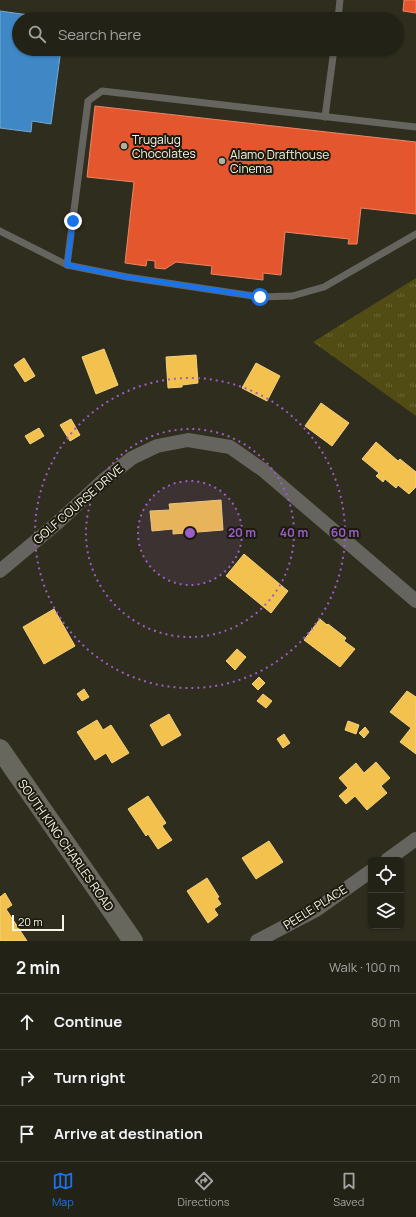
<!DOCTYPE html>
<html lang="en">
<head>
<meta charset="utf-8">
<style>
  :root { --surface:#232216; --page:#2f2f23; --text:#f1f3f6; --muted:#a3a4a1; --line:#403f35; --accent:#1a73e8 }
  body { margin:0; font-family:Manrope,sans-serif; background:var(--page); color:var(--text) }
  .controls { position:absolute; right:12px; bottom:12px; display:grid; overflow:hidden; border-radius:6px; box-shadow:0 1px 3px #0004 }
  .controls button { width:36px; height:36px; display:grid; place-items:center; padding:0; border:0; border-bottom:1px solid var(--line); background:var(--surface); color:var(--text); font:20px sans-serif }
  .scale { position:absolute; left:12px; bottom:10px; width:52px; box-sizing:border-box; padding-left:4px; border:2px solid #f7f5e4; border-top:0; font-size:11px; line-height:14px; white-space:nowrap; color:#f7f5e4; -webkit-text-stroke:3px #1c1a0e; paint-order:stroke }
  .stop { position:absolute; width:12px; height:12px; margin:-9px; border:3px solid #1a73e8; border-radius:50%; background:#fff }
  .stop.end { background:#1a73e8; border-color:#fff; box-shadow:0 1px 4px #0008 }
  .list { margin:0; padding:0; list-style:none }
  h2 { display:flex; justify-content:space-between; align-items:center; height:52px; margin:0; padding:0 16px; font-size:17px }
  h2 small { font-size:13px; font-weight:400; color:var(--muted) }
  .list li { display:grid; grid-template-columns:26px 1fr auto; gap:12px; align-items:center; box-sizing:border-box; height:56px; padding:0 16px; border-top:1px solid var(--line) }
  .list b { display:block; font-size:15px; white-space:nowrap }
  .list em { font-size:13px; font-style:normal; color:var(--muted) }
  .icon { flex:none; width:22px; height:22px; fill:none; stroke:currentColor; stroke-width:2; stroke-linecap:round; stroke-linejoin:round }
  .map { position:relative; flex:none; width:416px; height:941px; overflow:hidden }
  .search { position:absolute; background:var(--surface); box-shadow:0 1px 3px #0004; left:12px; right:12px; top:12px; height:44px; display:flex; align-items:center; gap:10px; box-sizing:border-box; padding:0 14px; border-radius:22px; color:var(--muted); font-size:15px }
  .sheet { height:220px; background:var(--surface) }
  nav { display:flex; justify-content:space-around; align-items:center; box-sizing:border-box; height:56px; border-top:1px solid var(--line); background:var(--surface); font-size:11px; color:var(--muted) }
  nav a { display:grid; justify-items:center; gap:2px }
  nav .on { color:var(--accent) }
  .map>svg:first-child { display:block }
  .grass { fill:url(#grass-tufts) }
  .homes { fill:#f2c14e; stroke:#f4d17b }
  .shops { fill:#e4572e; stroke:#ea8665 }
  .schools { fill:#3f88c5; stroke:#76a9ce }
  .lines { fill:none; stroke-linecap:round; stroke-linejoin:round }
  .lane { stroke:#66645e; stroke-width:7 }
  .street { stroke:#66645e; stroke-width:14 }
  .secondary { stroke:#68675d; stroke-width:20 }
  .route { stroke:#1a73e8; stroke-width:5 }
  .ring { fill:none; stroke:#9a5ec8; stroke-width:2; stroke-dasharray:2 4 }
  .poi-dot { fill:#b1af9e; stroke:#1c1a0e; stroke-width:1.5 }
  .labels { text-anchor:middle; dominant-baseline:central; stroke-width:4; stroke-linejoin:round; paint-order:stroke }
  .poi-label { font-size:12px; fill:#f7f5e4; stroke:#1c1a0e; text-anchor:start }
  .street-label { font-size:12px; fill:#f7f5e4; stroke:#1c1a0e }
  .centre { fill:#9a5ec8; stroke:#1c1a0e; stroke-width:2 }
  .ring-label { font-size:12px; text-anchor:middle; font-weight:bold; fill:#9a5ec8; stroke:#1c1a0e; stroke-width:4; stroke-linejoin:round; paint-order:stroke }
</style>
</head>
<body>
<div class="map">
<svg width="416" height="941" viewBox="0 0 416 941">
  <defs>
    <pattern id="grass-tufts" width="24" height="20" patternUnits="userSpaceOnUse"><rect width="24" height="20" fill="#514b14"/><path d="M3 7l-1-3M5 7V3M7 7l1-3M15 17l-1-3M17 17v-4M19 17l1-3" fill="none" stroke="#6b6636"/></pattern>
  </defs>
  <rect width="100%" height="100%" fill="#2f2d1d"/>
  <polygon class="grass" points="416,278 416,416 313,342"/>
  <g class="homes">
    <polygon points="104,349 118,385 96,394 82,357"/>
    <polygon points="196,355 198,383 182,385 182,387 168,388 166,357"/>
    <polygon points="24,358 35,376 25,382 14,365"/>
    <polygon points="256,363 280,376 267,401 242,388"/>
    <polygon points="321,403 349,423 332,446 305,426"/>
    <polygon points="71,419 80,435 70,441 60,425"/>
    <polygon points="39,428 44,436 30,444 25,436"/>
    <polygon points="376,442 398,461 400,459 416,472 416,487 409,494 398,485 396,488 385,479 383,482 376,476 379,473 362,459"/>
    <polygon points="221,500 223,530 173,534 173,529 152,531 150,511 170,510 169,504"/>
    <polygon points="244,554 288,591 271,613 226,576"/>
    <polygon points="54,609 75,646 44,664 23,627"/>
    <polygon points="320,619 327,625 328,624 346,638 344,641 355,649 340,667 304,640"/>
    <polygon points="237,649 246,657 235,670 226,661"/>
    <polygon points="259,677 265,683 258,690 252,684"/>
    <polygon points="84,689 89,697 82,701 77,694"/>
    <polygon points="407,691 416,697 416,754 400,742 411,728 390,712"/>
    <polygon points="263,694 272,701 266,708 257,701"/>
    <polygon points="169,714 181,735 162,746 150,725"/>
    <polygon points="97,720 103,730 111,725 129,753 112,763 106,753 95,760 77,732"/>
    <polygon points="348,721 359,725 356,734 345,730"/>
    <polygon points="365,727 369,732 364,738 359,733"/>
    <polygon points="284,734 290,743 283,748 277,739"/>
    <polygon points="376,762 390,778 381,786 387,793 367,810 355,796 346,804 339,796 348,788 339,778 356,763 364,773"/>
    <polygon points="148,796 166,823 162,826 172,840 158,849 148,834 146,836 128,809"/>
    <polygon points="269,841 283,862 256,879 242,858"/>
    <polygon points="207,878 219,897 217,898 221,904 214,909 218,915 208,923 187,891"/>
    <polygon points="5,893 12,905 6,909 27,941 0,941 0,897"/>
  </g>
  <g class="shops">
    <polygon points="404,0 416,0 416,13 403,11"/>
    <polygon points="95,106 416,142 416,214 361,208 357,244 348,244 349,239 285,232 281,275 263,273 263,280 211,274 212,266 176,262 165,269 155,268 155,261 147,260 146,266 125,263 134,182 87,177"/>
  </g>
  <polygon class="schools" points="0,11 58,19 19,19 19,49 61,49 51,124 32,121 31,132 0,128"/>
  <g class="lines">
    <g class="lane">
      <polyline points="338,19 340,0"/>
      <polyline points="325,117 334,49"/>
      <polyline points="416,127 102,91 88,101 67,265 127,277 260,297 292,296 324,287 416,234"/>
      <polyline points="0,231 67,265"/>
    </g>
    <g class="street">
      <polyline points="0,571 56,524 105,479 132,458 157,446 188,440 230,447 263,470 416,601"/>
      <polyline points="387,860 416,839"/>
      <polyline points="257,941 316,910 371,871"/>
    </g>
    <polyline class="secondary" points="0,749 133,941"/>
  </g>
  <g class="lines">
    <polyline class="route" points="73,221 67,265 127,277 260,297"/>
  </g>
  <circle cx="190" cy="533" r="52" fill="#9a5ec8" fill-opacity=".12"/>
  <g class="ring">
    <circle cx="190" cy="533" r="52"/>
    <circle cx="190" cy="533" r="104"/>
    <circle cx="190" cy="533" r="155"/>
  </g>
  <g class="poi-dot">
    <circle cx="124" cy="146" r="4"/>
    <circle cx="222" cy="161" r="4"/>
  </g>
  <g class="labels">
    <g class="poi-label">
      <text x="132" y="139">Trugalug<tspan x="132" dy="14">Chocolates</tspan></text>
      <text x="230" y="154">Alamo Drafthouse<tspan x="230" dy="14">Cinema</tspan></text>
    </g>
    <g class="street-label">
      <text transform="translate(78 504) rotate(-41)">GOLF COURSE DRIVE</text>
      <text transform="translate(66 845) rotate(55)">SOUTH KING CHARLES ROAD</text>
      <text transform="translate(315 907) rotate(-32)">PEELE PLACE</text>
    </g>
  </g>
  <circle cx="190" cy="533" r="6" class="centre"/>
  <g class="ring-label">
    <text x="242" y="537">20 m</text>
    <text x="294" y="537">40 m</text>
    <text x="345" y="537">60 m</text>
  </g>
</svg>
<div class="controls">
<button><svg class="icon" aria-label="locate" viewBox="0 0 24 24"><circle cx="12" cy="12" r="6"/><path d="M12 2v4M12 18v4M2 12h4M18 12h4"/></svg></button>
<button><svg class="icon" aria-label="layers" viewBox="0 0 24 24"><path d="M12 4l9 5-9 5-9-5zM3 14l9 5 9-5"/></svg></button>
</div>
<div class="scale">20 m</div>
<div class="stop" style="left:260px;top:297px"></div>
<div class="stop end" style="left:73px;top:221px"></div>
<div class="search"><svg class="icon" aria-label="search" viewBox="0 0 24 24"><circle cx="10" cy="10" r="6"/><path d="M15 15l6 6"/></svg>Search here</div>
</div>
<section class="sheet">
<h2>2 min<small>Walk · 100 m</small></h2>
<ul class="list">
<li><svg class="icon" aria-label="ahead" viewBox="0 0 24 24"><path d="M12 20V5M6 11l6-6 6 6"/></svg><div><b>Continue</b></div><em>80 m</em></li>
<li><svg class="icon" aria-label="right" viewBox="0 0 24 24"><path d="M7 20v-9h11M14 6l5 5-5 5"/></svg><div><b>Turn right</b></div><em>20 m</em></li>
<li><svg class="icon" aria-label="arrive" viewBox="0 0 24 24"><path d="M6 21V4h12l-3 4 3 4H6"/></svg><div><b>Arrive at destination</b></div></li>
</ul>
</section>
<nav>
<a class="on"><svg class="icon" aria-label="map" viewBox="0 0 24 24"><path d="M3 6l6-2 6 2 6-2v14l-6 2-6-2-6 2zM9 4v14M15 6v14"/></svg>Map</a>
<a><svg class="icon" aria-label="directions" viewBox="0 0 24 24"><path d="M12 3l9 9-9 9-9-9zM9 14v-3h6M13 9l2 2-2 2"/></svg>Directions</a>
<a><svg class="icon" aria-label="saved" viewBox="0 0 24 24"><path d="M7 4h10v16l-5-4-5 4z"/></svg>Saved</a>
</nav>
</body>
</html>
